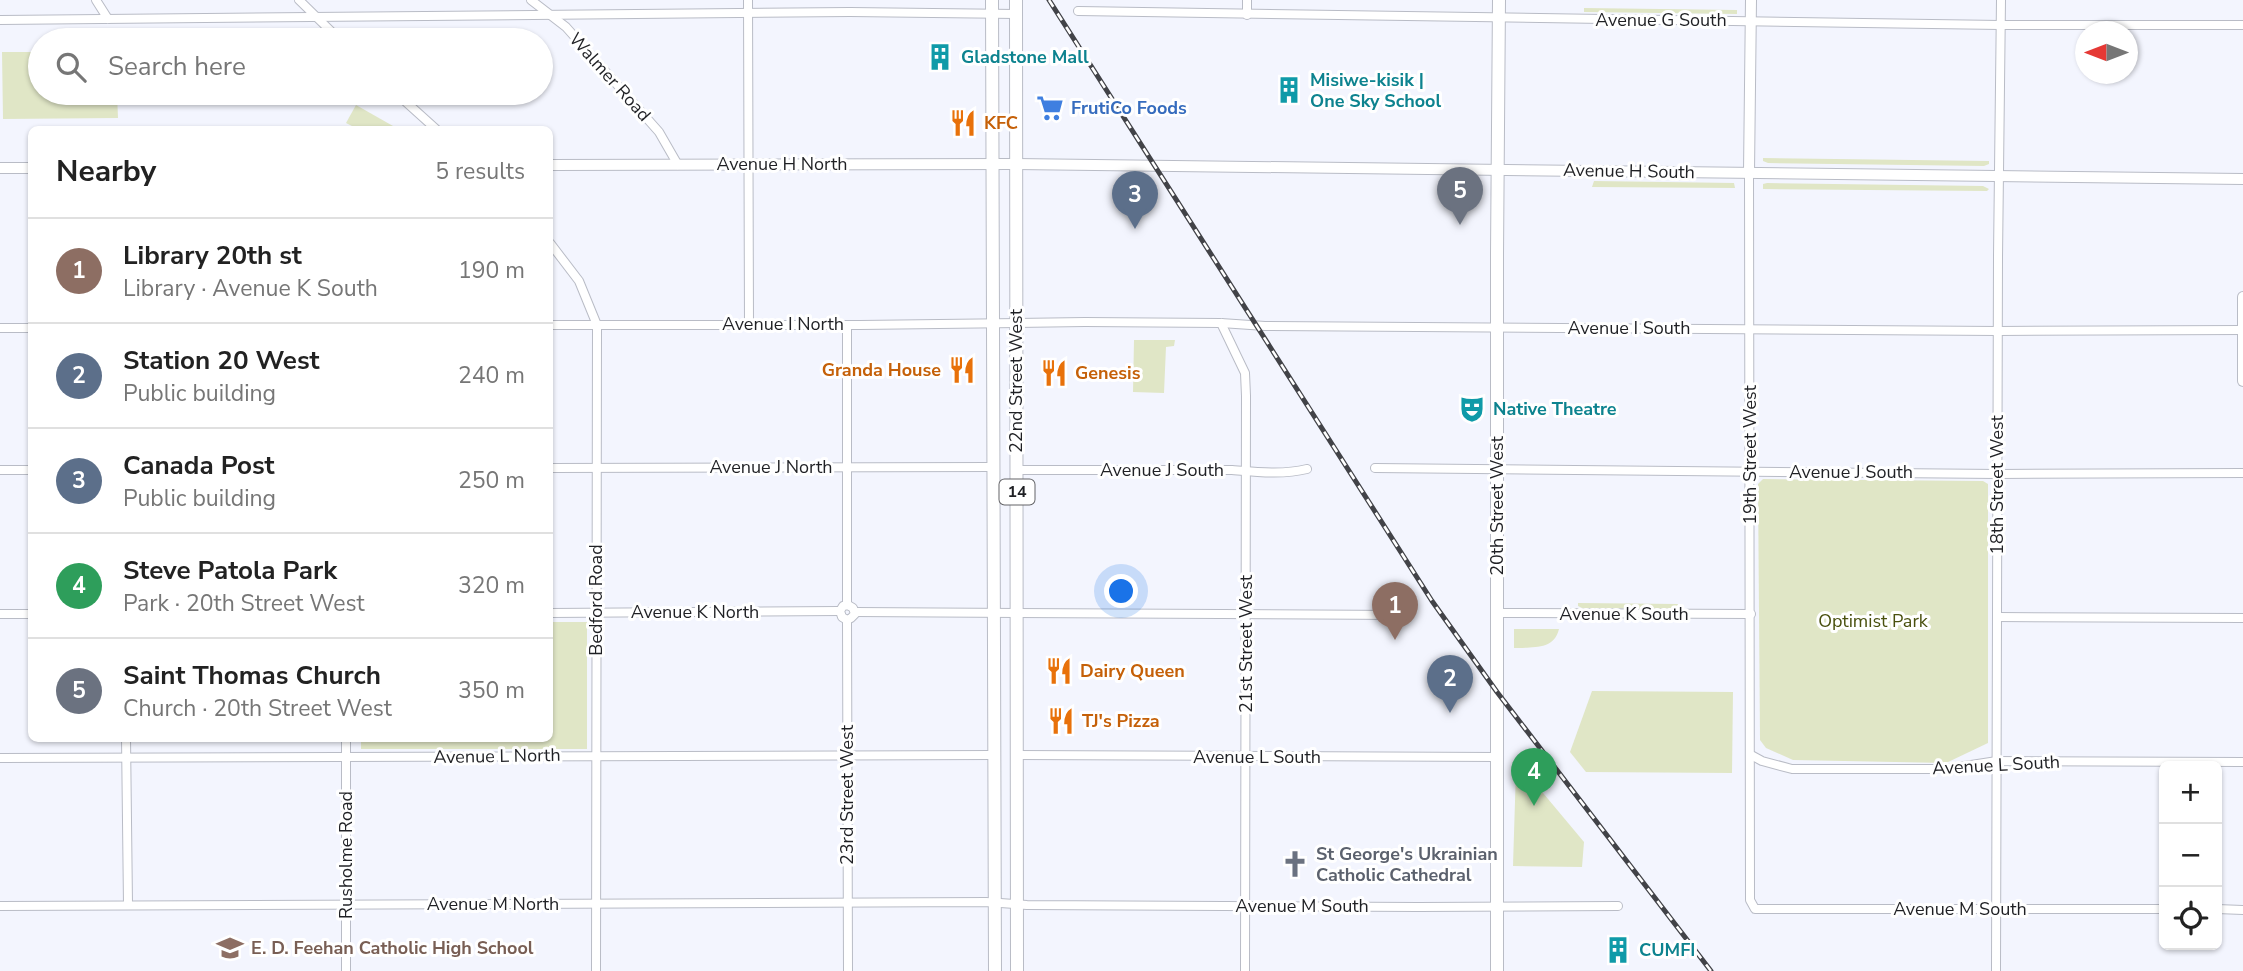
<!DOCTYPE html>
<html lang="en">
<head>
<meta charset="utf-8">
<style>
  :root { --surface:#fff; --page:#f6f6f6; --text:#222; --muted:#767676; --line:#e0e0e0; --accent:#0b8043 }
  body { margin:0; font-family:"Nunito Sans",sans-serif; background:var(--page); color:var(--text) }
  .controls { position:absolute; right:21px; bottom:21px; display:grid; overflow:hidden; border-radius:10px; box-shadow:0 2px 5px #0004 }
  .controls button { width:63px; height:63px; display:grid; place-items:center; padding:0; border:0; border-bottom:2px solid var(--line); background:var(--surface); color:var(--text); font:35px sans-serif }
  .compass { position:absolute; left:2075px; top:21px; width:63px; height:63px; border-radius:50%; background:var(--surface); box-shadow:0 2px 5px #0004; rotate:270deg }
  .you { position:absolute; left:1122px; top:592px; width:24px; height:24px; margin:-18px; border:5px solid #fff; border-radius:50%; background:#1a73e8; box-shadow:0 0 0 10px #1a73e833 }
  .badge { display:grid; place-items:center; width:46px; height:46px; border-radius:50%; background:var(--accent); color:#fff; font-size:23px; font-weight:700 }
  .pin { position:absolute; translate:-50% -58px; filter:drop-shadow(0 2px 4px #0008) }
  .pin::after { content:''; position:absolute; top:37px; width:24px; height:21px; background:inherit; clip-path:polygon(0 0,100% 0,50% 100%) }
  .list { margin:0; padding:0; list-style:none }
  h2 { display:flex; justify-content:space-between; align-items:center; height:91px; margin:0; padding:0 28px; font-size:30px }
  h2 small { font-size:23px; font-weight:400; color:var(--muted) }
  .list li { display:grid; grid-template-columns:46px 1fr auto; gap:21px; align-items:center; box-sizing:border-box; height:105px; padding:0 28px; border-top:2px solid var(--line) }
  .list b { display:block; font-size:26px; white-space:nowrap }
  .list p { margin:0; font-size:23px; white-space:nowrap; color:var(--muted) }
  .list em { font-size:23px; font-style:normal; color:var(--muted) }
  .icon { flex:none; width:38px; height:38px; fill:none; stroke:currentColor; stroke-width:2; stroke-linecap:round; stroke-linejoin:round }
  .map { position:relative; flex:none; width:2243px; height:971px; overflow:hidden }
  .search { position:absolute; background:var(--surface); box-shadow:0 2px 5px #0004; left:28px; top:28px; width:525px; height:77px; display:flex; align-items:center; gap:18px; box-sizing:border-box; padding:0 24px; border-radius:38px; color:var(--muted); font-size:26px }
  .panel { position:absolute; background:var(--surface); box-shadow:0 2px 5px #0004; left:28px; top:126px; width:525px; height:616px; border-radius:10px }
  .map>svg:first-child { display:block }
  .green { fill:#e0e6c6 }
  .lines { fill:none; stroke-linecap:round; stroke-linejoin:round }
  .minor-casing { stroke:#b9bcc6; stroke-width:10 }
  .tertiary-casing { stroke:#b9bcc6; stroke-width:12 }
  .secondary-casing { stroke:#b9bcc6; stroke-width:14 }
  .primary-casing { stroke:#b9bcc6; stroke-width:14 }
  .minor { stroke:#fff; stroke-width:8 }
  .tertiary { stroke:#fff; stroke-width:10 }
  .secondary { stroke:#fff; stroke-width:12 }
  .primary { stroke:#fff; stroke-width:12 }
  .rail-casing { stroke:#424348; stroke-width:5 }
  .rail { stroke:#fff; stroke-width:2.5; stroke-dasharray:8; stroke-linecap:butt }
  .labels { text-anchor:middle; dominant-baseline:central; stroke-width:6; stroke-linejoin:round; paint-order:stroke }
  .shield { fill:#fff; stroke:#626366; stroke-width:2 }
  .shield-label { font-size:16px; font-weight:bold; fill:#1f2024 }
  .street-label { font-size:18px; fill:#1f2024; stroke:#fff }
  .culture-label { font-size:18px; font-weight:bold; fill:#0d838f; stroke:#fff; text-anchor:start }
  .shop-label { font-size:18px; font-weight:bold; fill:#366cbe; stroke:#fff; text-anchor:start }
  .food-label { font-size:18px; font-weight:bold; fill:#c56008; stroke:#fff; text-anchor:start }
  .park-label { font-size:18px; fill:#49500e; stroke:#fff }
  .worship-label { font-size:18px; font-weight:bold; fill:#5b616d; stroke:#fff; text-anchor:start }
  .education-label { font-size:18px; font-weight:bold; fill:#785e54; stroke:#fff; text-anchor:start }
</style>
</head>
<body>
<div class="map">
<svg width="2243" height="971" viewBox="0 0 2243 971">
  <rect width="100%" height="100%" fill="#f3f5fe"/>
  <g class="green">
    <polygon points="1584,8 1737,10 1737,14 1584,12"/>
    <polygon points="2,52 40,52 40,93 117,93 118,118 3,119"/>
    <polygon points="356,105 393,126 391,129 358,129 346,123"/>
    <polygon points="1763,158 1989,161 1989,164 1984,166 1768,163 1763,161"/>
    <polygon points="1594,181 1734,183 1735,188 1592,187"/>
    <polygon points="1767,183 1983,186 1989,189 1987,191 1763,189 1763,184"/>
    <polygon points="1134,340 1175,340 1174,346 1166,347 1164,393 1133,392"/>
    <polygon points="1763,479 1983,481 1988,484 1988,743 1946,763 1793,760 1766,748 1760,740 1758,484"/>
    <polygon points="1578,603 1678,604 1678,609 1582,608 1578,606"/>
    <polygon points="550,622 587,622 587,749 361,749 361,739 550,738"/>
    <path d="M1514,629H1559C1554,649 1536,647 1519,648H1514Z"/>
    <polygon points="1592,691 1733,692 1732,773 1586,772 1570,752"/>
    <polygon points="1516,769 1523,769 1584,842 1582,867 1513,866"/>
  </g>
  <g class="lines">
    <defs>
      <g id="minor">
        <polyline points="96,0 108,19"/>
        <polyline points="299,0 340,40"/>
        <polyline points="531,0 566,27 659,132 678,165"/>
        <polyline points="748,0 749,323"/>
        <polyline points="1078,11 2000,25 2243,25"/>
        <polyline points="1247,15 1247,0"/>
        <polyline points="0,20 850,12 1016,14"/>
        <polyline points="396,93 437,130"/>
        <polyline points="1749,172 1750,900 1755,909 2164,909"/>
        <polyline points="550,243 579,281 597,325 596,971"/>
        <polyline points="1221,323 1245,373 1246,396 1245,971"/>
        <polyline points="550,325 860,325 1085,322 1221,323 1265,326 1998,331 2243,330"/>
        <polyline points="847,325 847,605"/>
        <polyline points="0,328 32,328"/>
        <polyline points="550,468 993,467"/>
        <polyline points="1375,468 1998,474 2243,473"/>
        <polyline points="0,470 32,470"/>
        <path d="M1017,470H1232C1256,472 1283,475 1307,469"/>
        <polyline points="855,612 1401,615"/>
        <polyline points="550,613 840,611"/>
        <polyline points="1497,613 1751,614"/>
        <polyline points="0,614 32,614"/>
        <polyline points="1998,617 2243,618"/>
        <polyline points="847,620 851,618 855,614 853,608 848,605 843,606 840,611 842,617 847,620 848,971"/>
        <polyline points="126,738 128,904"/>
        <polyline points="346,738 346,971"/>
        <polyline points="1017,755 1497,757"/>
        <polyline points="1751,755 1762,761 1792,769 1945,769 1997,761 2243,762"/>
        <polyline points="0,758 994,755"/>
        <polyline points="0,906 986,902 1027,905 1418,907 1618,906"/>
        <polyline points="2217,909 2243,910"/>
        <polyline points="1996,971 1998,257 2001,0"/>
      </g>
      <g id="tertiary">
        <polyline points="550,165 1015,164 2243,179"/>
        <polyline points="0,168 32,168"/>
        <polyline points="1749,172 1751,0"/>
        <polyline points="2243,297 2243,381"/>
      </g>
      <polyline id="secondary" points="1497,971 1497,254 1499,0"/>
      <g id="primary">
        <polyline points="992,0 995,971"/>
        <polyline points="1016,0 1017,971"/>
      </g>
    </defs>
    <use href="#minor" class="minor-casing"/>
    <use href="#tertiary" class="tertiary-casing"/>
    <use href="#secondary" class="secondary-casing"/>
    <use href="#primary" class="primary-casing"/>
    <use href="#minor" class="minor"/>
    <use href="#tertiary" class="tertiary"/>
    <use href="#secondary" class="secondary"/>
    <use href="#primary" class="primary"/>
    <defs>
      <polyline id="rail" points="1049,0 1432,601 1497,692 1711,971"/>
    </defs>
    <use href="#rail" class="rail-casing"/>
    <use href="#rail" class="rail"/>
  </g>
  <defs>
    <symbol id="building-bare" viewBox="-9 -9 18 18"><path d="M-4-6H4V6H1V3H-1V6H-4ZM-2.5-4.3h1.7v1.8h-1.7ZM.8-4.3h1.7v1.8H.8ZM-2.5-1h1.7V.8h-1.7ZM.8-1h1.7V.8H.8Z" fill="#0f9aa8" stroke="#fff" stroke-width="2.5" paint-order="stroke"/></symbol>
    <symbol id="supermarket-bare" viewBox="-9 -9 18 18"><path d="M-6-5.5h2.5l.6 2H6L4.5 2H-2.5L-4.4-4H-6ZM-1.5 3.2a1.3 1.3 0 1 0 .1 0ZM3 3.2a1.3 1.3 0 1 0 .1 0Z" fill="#3f7fe0" stroke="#fff" stroke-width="2.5" paint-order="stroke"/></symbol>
    <symbol id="restaurant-bare" viewBox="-9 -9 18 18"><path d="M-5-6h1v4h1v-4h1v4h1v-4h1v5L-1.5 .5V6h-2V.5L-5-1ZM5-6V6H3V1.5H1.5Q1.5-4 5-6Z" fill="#e8710a" stroke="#fff" stroke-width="2.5" paint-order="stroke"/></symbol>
    <symbol id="theatre-bare" viewBox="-9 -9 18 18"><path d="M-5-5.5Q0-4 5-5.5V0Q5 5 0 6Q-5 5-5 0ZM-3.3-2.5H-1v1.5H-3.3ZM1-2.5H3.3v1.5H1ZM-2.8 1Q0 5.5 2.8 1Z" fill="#0f9aa8" stroke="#fff" stroke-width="2.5" paint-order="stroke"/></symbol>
    <symbol id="church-bare" viewBox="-9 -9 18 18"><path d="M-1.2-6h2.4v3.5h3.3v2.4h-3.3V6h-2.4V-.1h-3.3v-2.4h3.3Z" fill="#6b7280" stroke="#fff" stroke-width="2.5" paint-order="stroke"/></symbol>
    <symbol id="school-bare" viewBox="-9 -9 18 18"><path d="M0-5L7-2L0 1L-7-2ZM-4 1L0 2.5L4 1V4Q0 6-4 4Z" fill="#8d6e63" stroke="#fff" stroke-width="2.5" paint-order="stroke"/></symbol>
  </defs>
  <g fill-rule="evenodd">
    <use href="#building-bare" x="921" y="38" width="38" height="38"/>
    <use href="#building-bare" x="1270" y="71" width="38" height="38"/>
    <use href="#supermarket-bare" x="1031" y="89" width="38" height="38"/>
    <use href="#restaurant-bare" x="944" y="104" width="38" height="38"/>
    <use href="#restaurant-bare" x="943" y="351" width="38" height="38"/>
    <use href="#restaurant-bare" x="1035" y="354" width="38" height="38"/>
    <use href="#theatre-bare" x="1453" y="390" width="38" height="38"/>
    <use href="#restaurant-bare" x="1040" y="652" width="38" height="38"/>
    <use href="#restaurant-bare" x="1042" y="702" width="38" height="38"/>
    <use href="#church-bare" x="1276" y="845" width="38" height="38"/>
    <use href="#school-bare" x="211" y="929" width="38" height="38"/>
    <use href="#building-bare" x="1599" y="931" width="38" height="38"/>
  </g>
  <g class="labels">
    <rect class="shield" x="999.5" y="479.5" width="35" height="25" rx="5"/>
    <g class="shield-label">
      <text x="1017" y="492">14</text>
    </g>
    <g class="street-label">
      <text x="1661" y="20">Avenue G South</text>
      <text transform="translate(610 77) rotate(48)">Walmer Road</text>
      <text x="782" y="164">Avenue H North</text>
      <text transform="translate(1629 171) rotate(1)">Avenue H South</text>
      <text x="783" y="324">Avenue I North</text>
      <text x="1629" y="328">Avenue I South</text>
      <text transform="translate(1016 381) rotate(-90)">22nd Street West</text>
      <text transform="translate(1750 455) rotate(-90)">19th Street West</text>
      <text x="771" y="467">Avenue J North</text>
      <text x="1162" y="470">Avenue J South</text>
      <text x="1851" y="472">Avenue J South</text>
      <text transform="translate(1997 485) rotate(-90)">18th Street West</text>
      <text transform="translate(1497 506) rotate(-90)">20th Street West</text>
      <text transform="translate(596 600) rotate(-90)">Bedford Road</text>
      <text x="695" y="612">Avenue K North</text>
      <text x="1624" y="614">Avenue K South</text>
      <text transform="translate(1246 644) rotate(-90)">21st Street West</text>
      <text transform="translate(497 756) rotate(-1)">Avenue L North</text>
      <text x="1257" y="757">Avenue L South</text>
      <text transform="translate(1996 765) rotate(-3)">Avenue L South</text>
      <text transform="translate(847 795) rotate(-90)">23rd Street West</text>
      <text transform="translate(346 855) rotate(-90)">Rusholme Road</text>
      <text x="493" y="904">Avenue M North</text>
      <text x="1302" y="906">Avenue M South</text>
      <text x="1960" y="909">Avenue M South</text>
    </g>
    <g class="culture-label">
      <text x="961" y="57">Gladstone Mall</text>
      <text x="1310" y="80">Misiwe-kisik |<tspan x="1310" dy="21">One Sky School</tspan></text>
      <text x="1493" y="409">Native Theatre</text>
      <text x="1639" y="950">CUMFI</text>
    </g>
    <g class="shop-label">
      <text x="1071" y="108">FrutiCo Foods</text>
    </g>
    <g class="food-label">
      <text x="984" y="123">KFC</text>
      <text x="941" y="370" text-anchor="end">Granda House</text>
      <text x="1075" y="373">Genesis</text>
      <text x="1080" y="671">Dairy Queen</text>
      <text x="1082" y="721">TJ's Pizza</text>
    </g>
    <g class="park-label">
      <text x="1873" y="621">Optimist Park</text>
    </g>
    <g class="worship-label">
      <text x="1316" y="854">St George's Ukrainian<tspan x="1316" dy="21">Catholic Cathedral</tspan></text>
    </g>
    <g class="education-label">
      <text x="251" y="948">E. D. Feehan Catholic High School</text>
    </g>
  </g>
</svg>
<div class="controls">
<button>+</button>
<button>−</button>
<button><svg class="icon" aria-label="locate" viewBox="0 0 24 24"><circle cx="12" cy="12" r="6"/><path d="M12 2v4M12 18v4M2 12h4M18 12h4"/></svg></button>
</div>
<svg class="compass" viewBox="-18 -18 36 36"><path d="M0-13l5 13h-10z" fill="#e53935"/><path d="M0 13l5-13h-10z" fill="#767676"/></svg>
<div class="you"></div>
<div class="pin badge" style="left:1395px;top:640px;background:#8d6e63">1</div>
<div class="pin badge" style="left:1450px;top:713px;background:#5c6f8a">2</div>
<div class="pin badge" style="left:1135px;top:229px;background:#5c6f8a">3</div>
<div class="pin badge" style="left:1534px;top:806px;background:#2e9e5b">4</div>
<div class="pin badge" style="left:1460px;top:225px;background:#6b7280">5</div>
<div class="search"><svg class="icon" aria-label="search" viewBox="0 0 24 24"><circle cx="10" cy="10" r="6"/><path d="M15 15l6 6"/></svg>Search here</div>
<section class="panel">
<h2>Nearby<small>5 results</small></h2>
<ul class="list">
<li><span class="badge" style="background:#8d6e63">1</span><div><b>Library 20th st</b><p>Library · Avenue K South</p></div><em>190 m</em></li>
<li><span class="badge" style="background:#5c6f8a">2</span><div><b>Station 20 West</b><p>Public building</p></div><em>240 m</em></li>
<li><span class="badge" style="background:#5c6f8a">3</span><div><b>Canada Post</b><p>Public building</p></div><em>250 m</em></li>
<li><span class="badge" style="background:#2e9e5b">4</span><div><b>Steve Patola Park</b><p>Park · 20th Street West</p></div><em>320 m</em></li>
<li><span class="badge" style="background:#6b7280">5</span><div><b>Saint Thomas Church</b><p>Church · 20th Street West</p></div><em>350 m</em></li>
</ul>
</section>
</div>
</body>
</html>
